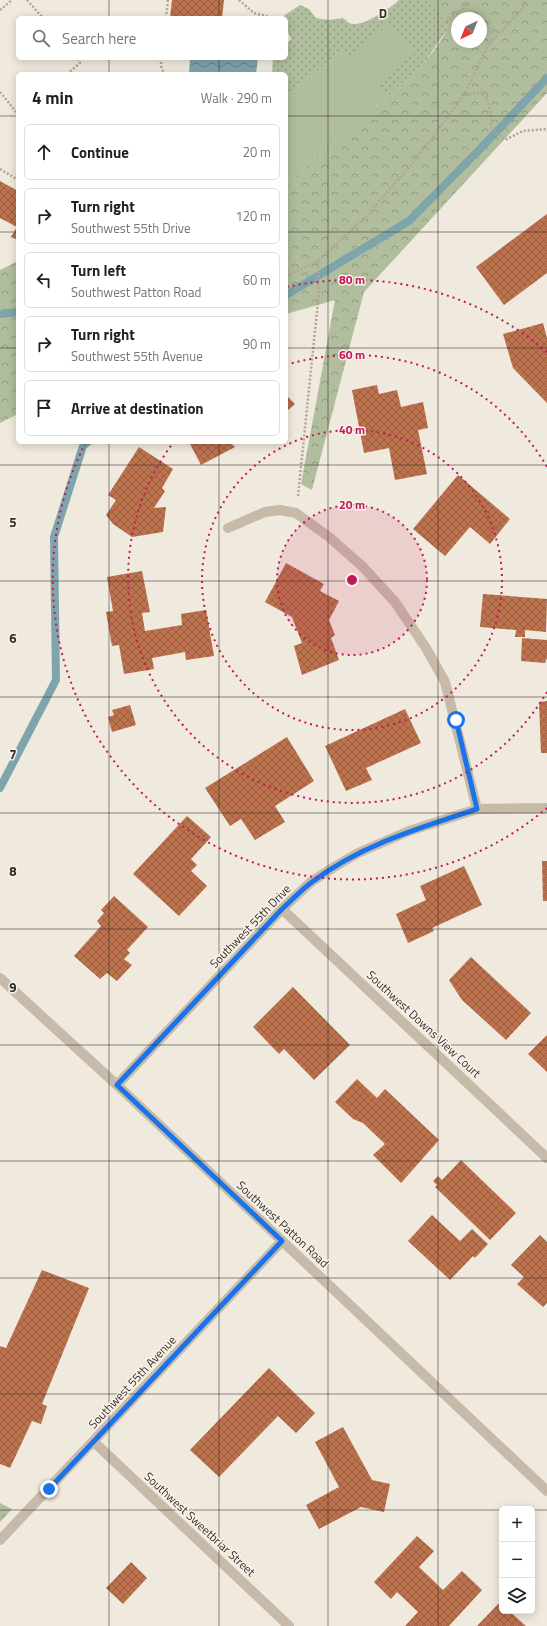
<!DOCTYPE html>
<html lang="en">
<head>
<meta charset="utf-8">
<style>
  :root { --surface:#fff; --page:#f2f2f2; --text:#222; --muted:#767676; --line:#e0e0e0 }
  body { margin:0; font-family:"Titillium Web",sans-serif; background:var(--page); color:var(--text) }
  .controls { position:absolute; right:12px; bottom:12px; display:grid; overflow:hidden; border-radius:6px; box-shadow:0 2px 10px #0003 }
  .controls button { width:36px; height:36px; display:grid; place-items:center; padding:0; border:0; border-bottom:1px solid var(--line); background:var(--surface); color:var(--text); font:20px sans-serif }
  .compass { position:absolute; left:451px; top:12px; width:36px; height:36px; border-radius:50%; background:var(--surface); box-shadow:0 2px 10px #0003; rotate:223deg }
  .stop { position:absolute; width:12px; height:12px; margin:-9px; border:3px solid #1a73e8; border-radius:50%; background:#fff }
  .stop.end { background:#1a73e8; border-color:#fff; box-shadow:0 1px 4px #0008 }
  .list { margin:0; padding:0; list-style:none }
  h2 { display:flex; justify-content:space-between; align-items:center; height:52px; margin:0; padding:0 16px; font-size:17px }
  h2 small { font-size:13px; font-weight:400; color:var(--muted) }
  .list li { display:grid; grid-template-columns:26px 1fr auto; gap:12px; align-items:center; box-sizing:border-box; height:56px; margin:0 8px 8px; padding:0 8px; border:1px solid var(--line); border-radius:6px }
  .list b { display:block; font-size:15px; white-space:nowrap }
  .list p { margin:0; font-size:13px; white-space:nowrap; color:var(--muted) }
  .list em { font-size:13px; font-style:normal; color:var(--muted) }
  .icon { flex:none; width:22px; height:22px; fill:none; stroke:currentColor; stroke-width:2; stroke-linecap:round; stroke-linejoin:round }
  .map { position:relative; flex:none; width:547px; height:1626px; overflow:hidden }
  .search { position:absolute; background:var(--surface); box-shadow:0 2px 10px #0003; left:16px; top:16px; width:272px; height:44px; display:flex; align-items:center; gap:10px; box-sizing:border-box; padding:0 14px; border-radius:6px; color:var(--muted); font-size:15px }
  .panel { position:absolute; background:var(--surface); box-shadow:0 2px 10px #0003; left:16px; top:72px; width:272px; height:372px; border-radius:6px }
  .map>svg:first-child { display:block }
  .grass { fill:url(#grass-dots) }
  .forest { fill:url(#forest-crowns); fill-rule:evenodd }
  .garden { fill:#b0be9e }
  .water { fill:url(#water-waves) }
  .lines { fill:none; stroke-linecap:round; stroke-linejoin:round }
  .stream { stroke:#7ea5ab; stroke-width:8 }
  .building { fill:url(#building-cross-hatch) }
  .path { stroke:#b3a494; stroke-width:2.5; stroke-dasharray:2 2; stroke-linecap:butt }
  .minor { stroke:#c7baa9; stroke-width:10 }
  .route { stroke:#1a73e8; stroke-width:5 }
  .grid { fill:none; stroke:#352e29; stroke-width:1; stroke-opacity:0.55 }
  .ring { fill:none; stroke:#c2185b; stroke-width:2; stroke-dasharray:2 4 }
  .labels { text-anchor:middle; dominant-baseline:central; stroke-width:3; stroke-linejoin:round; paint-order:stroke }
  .street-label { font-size:12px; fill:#352e29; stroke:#f8f2e9 }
  .grid-label { font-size:13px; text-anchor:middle; font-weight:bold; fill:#352e29; stroke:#f8f2e9; stroke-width:3; stroke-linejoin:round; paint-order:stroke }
  .centre { fill:#c2185b; stroke:#f8f2e9; stroke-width:2 }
  .ring-label { font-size:12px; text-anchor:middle; font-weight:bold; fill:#c2185b; stroke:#f8f2e9; stroke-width:3; stroke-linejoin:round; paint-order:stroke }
</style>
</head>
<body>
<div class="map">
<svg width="547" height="1626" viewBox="0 0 547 1626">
  <defs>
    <pattern id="grass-dots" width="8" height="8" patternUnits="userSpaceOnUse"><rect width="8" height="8" fill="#b0be9e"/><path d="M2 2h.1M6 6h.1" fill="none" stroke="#909b81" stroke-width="1.8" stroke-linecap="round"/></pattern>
    <pattern id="forest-crowns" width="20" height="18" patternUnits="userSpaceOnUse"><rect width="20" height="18" fill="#b0be9e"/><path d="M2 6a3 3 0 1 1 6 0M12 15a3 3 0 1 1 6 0" fill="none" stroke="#909b81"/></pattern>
    <pattern id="water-waves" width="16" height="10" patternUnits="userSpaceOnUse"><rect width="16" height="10" fill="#7ea5ab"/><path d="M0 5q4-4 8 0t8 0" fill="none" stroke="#68878b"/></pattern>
    <pattern id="building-cross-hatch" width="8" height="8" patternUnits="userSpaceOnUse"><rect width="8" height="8" fill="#bd724e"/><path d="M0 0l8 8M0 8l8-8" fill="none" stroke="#9a5e41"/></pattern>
  </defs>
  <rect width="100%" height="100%" fill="#f0e9dd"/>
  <path class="grass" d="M399,0H426L446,21L447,30L424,63L386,98L343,49L286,98V74H272L273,58H286V45L291,39L286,27V18L282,17L300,5L309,9L316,18L329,20L343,18C347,21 349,24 354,24C365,25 391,8 399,0Z"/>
  <g class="forest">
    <path d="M426,0H547V93L364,292L312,490L301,484L335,300L286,314V184L386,98L424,63L438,45L447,30L446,21ZM457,18H481V42H457Z"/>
    <polygon points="18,261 18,414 0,423 0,270"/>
    <polygon points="0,1503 12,1509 0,1522"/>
  </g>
  <polygon class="garden" points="389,23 415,53 376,86 386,98 289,182 286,178 286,98 343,49 351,57"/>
  <polygon class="water" points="190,58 258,58 256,74 189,74"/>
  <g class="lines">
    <g class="stream">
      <polyline points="286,295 409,221 482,147 547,78"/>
      <polyline points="0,314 18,312"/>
      <polyline points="0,788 56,680 54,537 83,446 88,442"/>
    </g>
  </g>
  <g class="building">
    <polygon points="172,0 224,0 222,18 170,18"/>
    <polygon points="0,181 18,191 18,240 11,237 17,227 0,218"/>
    <polygon points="547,214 547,273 504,305 476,267"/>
    <polygon points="543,323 547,338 547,403 513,368 503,334"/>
    <polygon points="377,385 379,394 397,390 401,407 423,402 428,428 418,430 427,474 395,480 389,448 364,453 352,390"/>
    <polygon points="286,395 295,404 286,412"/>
    <polygon points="189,442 230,442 235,447 201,465"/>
    <polygon points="139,447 173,469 162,488 165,491 154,508 166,507 163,532 132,537 113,524 106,515 116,500 108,495"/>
    <polygon points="458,475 510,519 490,544 470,527 445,556 413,529"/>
    <polygon points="286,563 324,584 320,591 339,601 329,620 335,635 331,638 339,660 302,675 294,646 302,643 292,617 265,602"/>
    <polygon points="142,571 150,612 142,613 145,631 182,625 181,614 206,610 214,656 186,660 185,652 152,658 154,669 124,674 119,645 112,646 106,612 113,611 107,577"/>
    <polygon points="483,594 547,599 546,632 525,630 525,637 515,637 516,630 480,627"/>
    <polygon points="522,638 547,640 547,658 545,663 521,661"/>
    <polygon points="547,701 547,753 541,753 539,702"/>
    <polygon points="130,705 136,725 112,732 108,717 114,715 112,710"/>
    <polygon points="405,709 421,743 366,768 372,780 346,791 325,746"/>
    <polygon points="287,737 314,781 275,806 285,822 255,840 241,819 230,826 205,788"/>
    <polygon points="187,816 211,837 191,859 197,865 191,871 207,886 179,916 133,874"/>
    <polygon points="542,861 547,861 547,901 543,901"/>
    <polygon points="464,866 482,905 432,928 434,931 408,943 396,914 426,900 420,886"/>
    <polygon points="114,896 148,927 127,950 130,953 124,959 132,965 117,981 107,973 100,979 74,956 101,926 97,921 104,913 101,910"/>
    <polygon points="471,957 531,1013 506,1040 462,1000 449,980"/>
    <polygon points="293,987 350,1045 314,1080 284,1049 279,1054 253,1027"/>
    <polygon points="547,1035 547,1072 528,1054"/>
    <polygon points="357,1079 377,1098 385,1089 439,1140 401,1183 373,1155 385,1144 363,1123 353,1119 335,1102"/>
    <polygon points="461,1160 516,1213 490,1240 435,1187 437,1185 433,1181 438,1176 442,1180"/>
    <polygon points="432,1215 460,1241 472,1229 488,1244 475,1258 473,1256 450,1280 408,1241"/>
    <polygon points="540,1235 547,1242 547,1303 543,1307 517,1284 524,1277 511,1265"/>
    <polygon points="42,1270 89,1288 42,1404 47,1406 41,1424 32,1421 10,1468 0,1464 0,1346 6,1348"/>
    <polygon points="269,1368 315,1413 296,1433 278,1416 219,1477 190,1450"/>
    <polygon points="343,1427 372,1480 390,1484 384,1512 361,1507 319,1529 306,1505 339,1487 315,1442"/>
    <polygon points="417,1536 434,1551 419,1567 443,1590 462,1571 482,1590 449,1626 405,1626 418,1612 397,1592 391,1599 374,1582"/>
    <polygon points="131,1562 147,1578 123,1604 106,1588"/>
    <polygon points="500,1602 502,1604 502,1611 509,1611 526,1626 477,1626"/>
  </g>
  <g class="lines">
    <g class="path">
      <polyline points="27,0 43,18"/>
      <polyline points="239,0 254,13 273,18"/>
      <polyline points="0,10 12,0"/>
      <polyline points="166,18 168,0"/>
      <polyline points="446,21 462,10 470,0"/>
      <polyline points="161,58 161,66 164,74"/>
      <polyline points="67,74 80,63 77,58"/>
      <polyline points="0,92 18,114"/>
      <polyline points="465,95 485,92 491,114 491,127 505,140 523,131 547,129"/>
      <polyline points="0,169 18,180"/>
      <polyline points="286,276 318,261 369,213 411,165 464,95 488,45 523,8 525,0"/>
      <polyline points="298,496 319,292 318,261"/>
    </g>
    <g class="minor">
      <polyline points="228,528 265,512 280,510 296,513 329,537 362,566 395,602 426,648 445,682 477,809"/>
      <polyline points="282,909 547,1158"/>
      <polyline points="0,978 117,1085 547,1491"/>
      <polyline points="117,1085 282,909 311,882 334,867 358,853 409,831 477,809 547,808"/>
      <polyline points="94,1442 289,1626"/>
      <polyline points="0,1540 282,1241"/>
    </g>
  </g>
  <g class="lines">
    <path class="route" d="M49,1489L282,1241L117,1085L282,909C292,900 301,890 312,882C361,845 419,828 477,809L456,720"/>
  </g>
  <path class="grid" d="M109,0V18M219,0V18M328,0V1626M438,0V1626M109,58V74M219,58V74M0,116H18M286,116H547M0,232H18M286,232H547M0,348H18M286,348H547M109,442V1626M219,442V1626M0,465H547M0,581H547M0,697H547M0,813H547M0,929H547M0,1045H547M0,1161H547M0,1278H547M0,1394H547M0,1510H502M532,1510H547"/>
  <circle cx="352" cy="580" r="75" fill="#c2185b" fill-opacity=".12"/>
  <g class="ring">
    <circle cx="352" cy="580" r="75"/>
    <circle cx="352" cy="580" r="150"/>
    <path d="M547 692A225 225 0 1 1 173 443M286 365A225 225 0 0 1 547 467"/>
    <path d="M547 808A300 300 0 0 1 85 444M287 287A300 300 0 0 1 547 352"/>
  </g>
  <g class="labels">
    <g class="street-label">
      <text transform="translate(250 926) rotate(-46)">Southwest 55th Drive</text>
      <text transform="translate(424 1024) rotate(43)">Southwest Downs View Court</text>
      <text transform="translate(283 1224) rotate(43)">Southwest Patton Road</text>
      <text transform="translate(132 1382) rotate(-47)">Southwest 55th Avenue</text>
      <text transform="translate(200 1524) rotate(43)">Southwest Sweetbriar Street</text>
    </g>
  </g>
  <g class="grid-label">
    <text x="383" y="18">D</text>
    <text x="13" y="527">5</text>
    <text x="13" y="643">6</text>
    <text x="13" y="759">7</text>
    <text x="13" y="876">8</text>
    <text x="13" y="992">9</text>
  </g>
  <circle cx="352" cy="580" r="6" class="centre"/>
  <g class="ring-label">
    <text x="352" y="284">80 m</text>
    <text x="352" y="359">60 m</text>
    <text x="352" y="434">40 m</text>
    <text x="352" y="509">20 m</text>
  </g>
</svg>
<div class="controls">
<button>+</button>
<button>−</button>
<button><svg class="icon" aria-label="layers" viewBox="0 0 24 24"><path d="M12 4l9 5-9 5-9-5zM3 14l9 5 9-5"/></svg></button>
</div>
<svg class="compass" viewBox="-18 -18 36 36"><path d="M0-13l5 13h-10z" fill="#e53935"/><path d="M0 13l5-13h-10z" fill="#767676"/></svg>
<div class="stop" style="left:456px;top:720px"></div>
<div class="stop end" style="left:49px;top:1489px"></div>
<div class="search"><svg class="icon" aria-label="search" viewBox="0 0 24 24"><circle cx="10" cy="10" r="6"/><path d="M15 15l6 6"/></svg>Search here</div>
<section class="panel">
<h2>4 min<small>Walk · 290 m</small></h2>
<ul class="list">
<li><svg class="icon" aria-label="ahead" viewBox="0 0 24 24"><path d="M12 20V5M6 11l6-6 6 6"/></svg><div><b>Continue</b></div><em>20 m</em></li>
<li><svg class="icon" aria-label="right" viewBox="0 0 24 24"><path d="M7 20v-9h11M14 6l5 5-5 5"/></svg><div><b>Turn right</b><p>Southwest 55th Drive</p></div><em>120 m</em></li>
<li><svg class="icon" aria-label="left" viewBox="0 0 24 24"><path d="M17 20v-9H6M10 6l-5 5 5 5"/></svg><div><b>Turn left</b><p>Southwest Patton Road</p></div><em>60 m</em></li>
<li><svg class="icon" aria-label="right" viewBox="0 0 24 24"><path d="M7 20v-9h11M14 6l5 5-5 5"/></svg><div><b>Turn right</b><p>Southwest 55th Avenue</p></div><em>90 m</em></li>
<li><svg class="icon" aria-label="arrive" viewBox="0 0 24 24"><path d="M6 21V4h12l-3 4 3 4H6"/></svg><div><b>Arrive at destination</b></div></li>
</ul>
</section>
</div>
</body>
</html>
